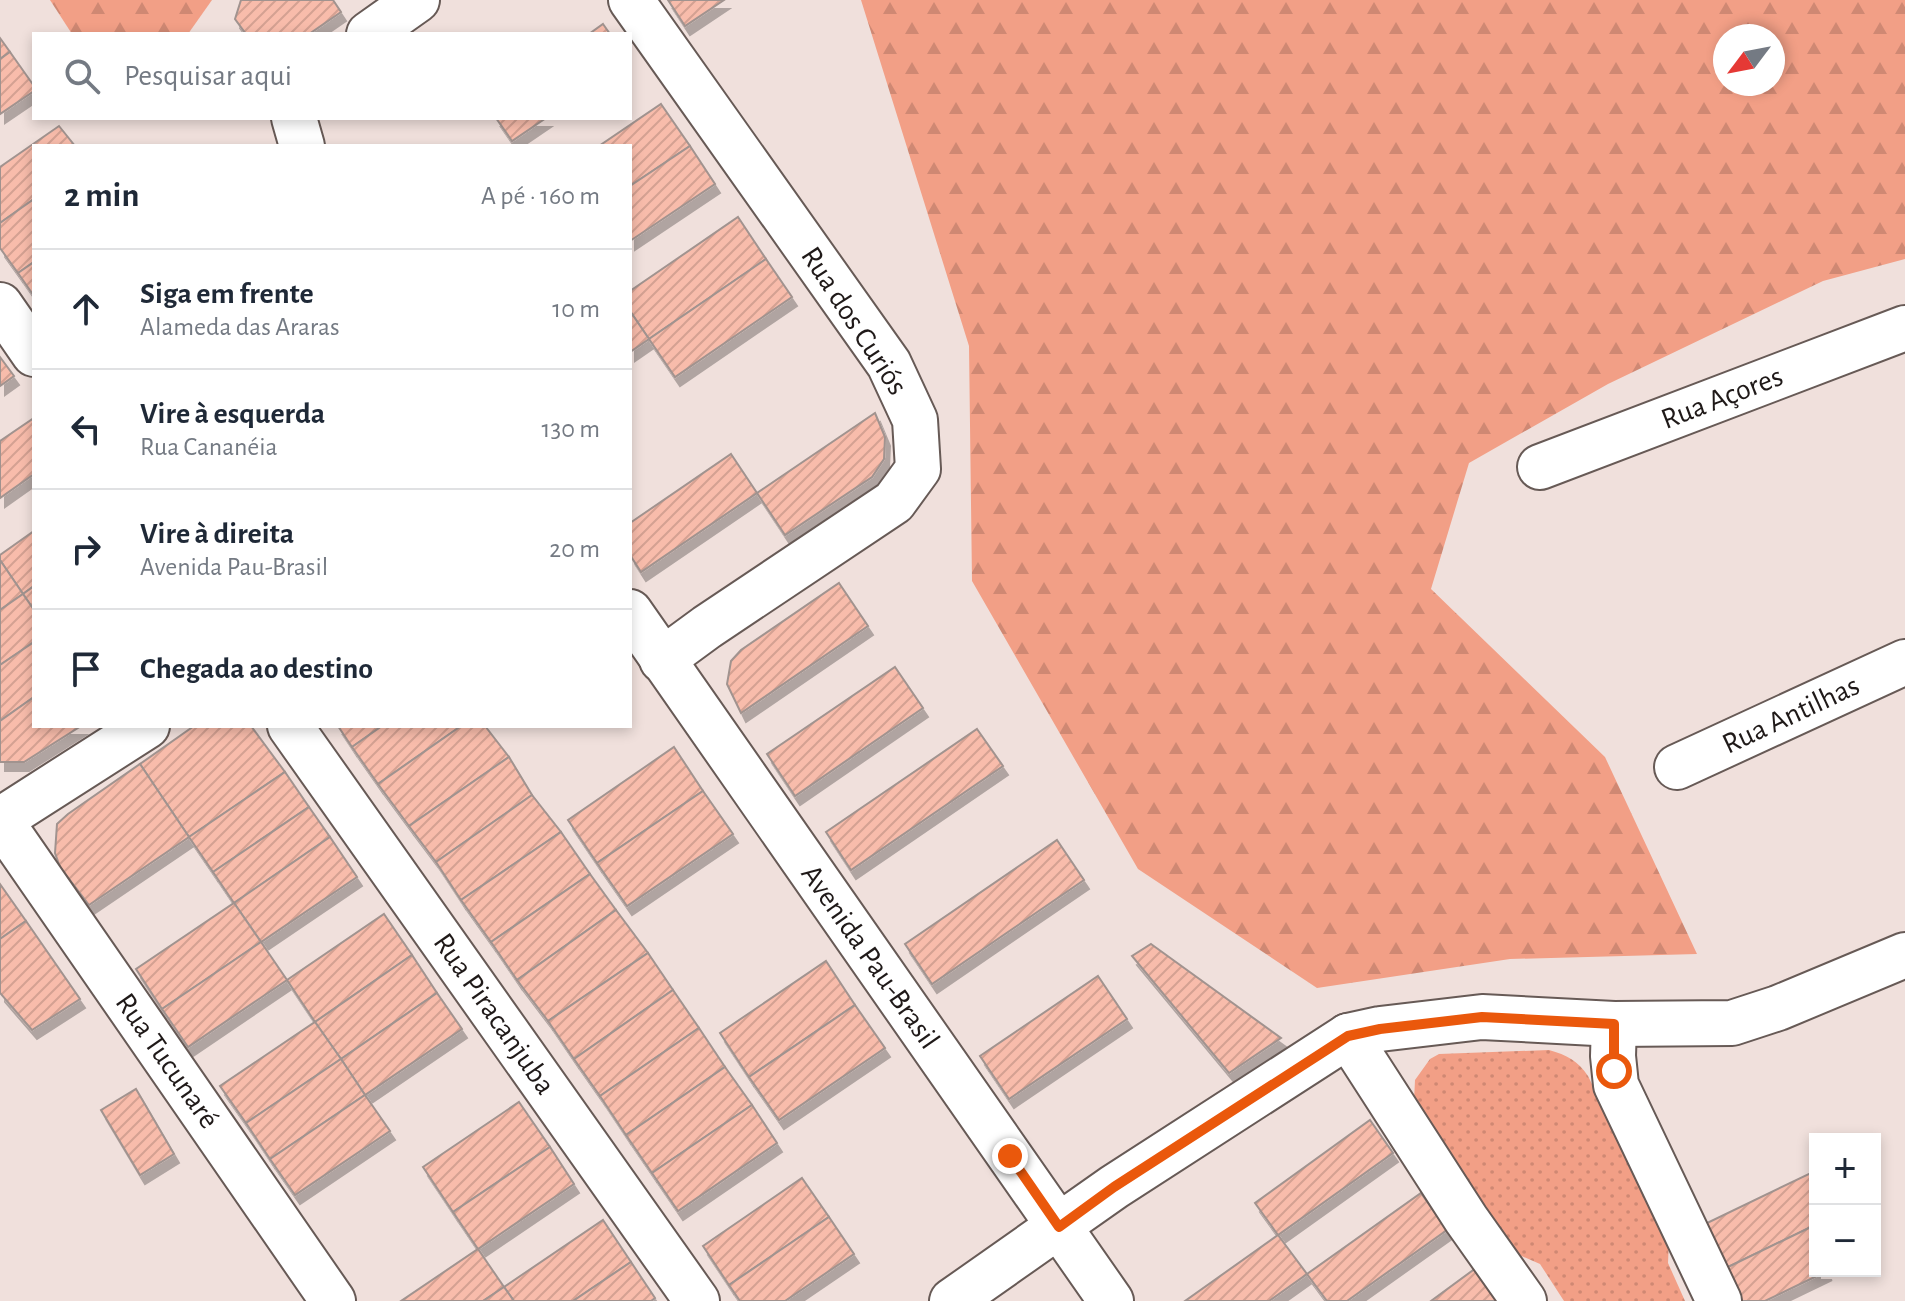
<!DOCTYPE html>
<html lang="pt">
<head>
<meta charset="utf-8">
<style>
  :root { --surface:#fff; --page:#f2f2f3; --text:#1f2937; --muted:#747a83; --line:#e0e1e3 }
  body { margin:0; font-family:"Alegreya Sans",sans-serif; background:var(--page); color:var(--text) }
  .controls { position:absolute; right:24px; bottom:24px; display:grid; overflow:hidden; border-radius:0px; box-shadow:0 4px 12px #0003 }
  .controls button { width:72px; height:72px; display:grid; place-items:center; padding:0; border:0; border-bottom:2px solid var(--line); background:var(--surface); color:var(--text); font:40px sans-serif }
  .compass { position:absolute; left:1713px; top:24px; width:72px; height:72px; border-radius:50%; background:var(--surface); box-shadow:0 4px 12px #0003; rotate:238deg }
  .stop { position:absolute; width:24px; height:24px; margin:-18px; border:6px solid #ea580c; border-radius:50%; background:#fff }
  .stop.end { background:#ea580c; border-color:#fff; box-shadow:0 2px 8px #0008 }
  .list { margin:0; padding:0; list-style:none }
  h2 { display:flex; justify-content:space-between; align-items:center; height:104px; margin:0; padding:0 32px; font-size:34px }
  h2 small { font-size:26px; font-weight:400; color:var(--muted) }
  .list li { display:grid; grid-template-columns:52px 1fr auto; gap:24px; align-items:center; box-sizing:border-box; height:120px; padding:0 32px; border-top:2px solid var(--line) }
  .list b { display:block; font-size:30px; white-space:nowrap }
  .list p { margin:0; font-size:26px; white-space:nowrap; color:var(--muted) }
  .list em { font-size:26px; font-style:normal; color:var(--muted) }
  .icon { flex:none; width:44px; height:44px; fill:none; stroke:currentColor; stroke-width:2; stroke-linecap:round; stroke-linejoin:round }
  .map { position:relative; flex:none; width:1905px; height:1301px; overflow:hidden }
  .search { position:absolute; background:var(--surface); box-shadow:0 4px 12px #0003; left:32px; top:32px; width:600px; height:88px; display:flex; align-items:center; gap:20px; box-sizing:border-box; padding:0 28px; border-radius:0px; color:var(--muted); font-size:30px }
  .panel { position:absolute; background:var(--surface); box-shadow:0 4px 12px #0003; left:32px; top:144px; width:600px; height:584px; border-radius:0px }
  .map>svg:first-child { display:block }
  .forest { fill:url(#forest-firs); fill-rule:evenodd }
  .park { fill:url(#park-dots) }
  .building { fill:url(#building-hatch); stroke:#a1938f; stroke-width:2; filter:url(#shadow) }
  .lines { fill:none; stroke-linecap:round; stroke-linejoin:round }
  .minor-casing { stroke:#675a56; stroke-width:48 }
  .minor { stroke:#fff; stroke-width:44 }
  .route { stroke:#ea580c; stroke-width:10 }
  .labels { text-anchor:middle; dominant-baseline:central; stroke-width:7; stroke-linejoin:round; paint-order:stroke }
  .street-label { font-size:30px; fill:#1f1918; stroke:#fff }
</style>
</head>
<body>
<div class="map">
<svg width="1905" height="1301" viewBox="0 0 1905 1301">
  <defs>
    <pattern id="forest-firs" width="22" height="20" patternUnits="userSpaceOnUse" patternTransform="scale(2)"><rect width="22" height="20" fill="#f29f86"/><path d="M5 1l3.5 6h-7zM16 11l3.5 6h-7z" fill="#cf8873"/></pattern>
    <pattern id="park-dots" width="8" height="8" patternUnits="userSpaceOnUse" patternTransform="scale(2)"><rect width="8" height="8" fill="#f29f86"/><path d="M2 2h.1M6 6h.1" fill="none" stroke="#cf8873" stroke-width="1.8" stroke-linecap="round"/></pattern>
    <pattern id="building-hatch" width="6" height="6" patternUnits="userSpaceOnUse" patternTransform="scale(2)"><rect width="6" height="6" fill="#f8bcab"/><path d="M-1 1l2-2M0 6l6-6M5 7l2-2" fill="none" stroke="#d4a192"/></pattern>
    <filter id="shadow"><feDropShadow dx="5" dy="9" stdDeviation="0" flood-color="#0004"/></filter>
  </defs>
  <rect width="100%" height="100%" fill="#f0e0dc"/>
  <g class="forest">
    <polygon points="50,0 212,0 188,34 72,34"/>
    <path d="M861,0H1905V259L1823,281L1608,384L1469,463L1431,589L1605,757L1697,954L1510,959L1317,988L1138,869L972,581L969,346ZM1725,36H1773V84H1725Z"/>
  </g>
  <path class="park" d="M1549,1050C1567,1055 1578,1061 1588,1076L1669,1240L1668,1263L1685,1301H1564L1540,1264L1517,1254L1437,1143L1414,1101L1415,1080L1430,1059L1439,1054Z"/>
  <g class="building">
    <polygon points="241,0 333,0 341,12 309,34 246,34 235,19"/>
    <polygon points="668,0 724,0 685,26"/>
    <polygon points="603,24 610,34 589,34"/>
    <polygon points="0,38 10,52 0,59"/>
    <polygon points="10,52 34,86 34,91 0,114 0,59"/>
    <polygon points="661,104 690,146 630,186 630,146 599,146"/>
    <polygon points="496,118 546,118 512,141"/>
    <polygon points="59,126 75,146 34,146 34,199 0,223 0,167"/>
    <polygon points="690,146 715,184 630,241 630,186"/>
    <polygon points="34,199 34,262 18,273 0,248 0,223"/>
    <polygon points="738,217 766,259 649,339 630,311 630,291"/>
    <polygon points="766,259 792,297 675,377 649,339"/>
    <polygon points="34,262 34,296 18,273"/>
    <polygon points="630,311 649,339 630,352"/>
    <polygon points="0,357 14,376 0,386"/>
    <polygon points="875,413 885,437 884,459 872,477 785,535 757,493"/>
    <polygon points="34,418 34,474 0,498 0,441"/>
    <polygon points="731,454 757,493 641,572 630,555 630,523"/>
    <polygon points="34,531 34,586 23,594 0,560 0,555"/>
    <polygon points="0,560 23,594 0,610"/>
    <polygon points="839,583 868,626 741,713 727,684 731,661 741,650"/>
    <polygon points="34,586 34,610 23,594"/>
    <polygon points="23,594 34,610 34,642 0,665 0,610"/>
    <polygon points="34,642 34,697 0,721 0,665"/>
    <polygon points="895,667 923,708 795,796 767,754"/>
    <polygon points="34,697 34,726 81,726 24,762 0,762 0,721"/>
    <polygon points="194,726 251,726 285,772 189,837 140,764"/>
    <polygon points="338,726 382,726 352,747"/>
    <polygon points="382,726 461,726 378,784 352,747"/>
    <polygon points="461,726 485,726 509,757 409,826 378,784"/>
    <polygon points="977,729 1003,766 851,870 826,832"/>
    <polygon points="674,747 703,791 597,863 568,820"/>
    <polygon points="509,757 532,795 436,862 409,826"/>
    <polygon points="140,764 189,837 89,905 60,867 55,853 57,824 68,814"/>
    <polygon points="285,772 309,807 213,872 189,837"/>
    <polygon points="703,791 733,834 627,906 597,863"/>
    <polygon points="532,795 561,832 461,900 436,862"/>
    <polygon points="309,807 330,837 234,903 213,872"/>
    <polygon points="561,832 590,874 491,942 461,900"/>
    <polygon points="330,837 357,877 261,942 234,903"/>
    <polygon points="1057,840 1084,880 932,984 905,944"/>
    <polygon points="590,874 616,910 517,980 491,942"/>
    <polygon points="0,884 26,921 0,939"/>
    <polygon points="234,903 261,942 162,1009 136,969"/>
    <polygon points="616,910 648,953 548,1021 517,980"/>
    <polygon points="384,914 412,955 315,1022 287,980"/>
    <polygon points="26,921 80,999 32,1030 0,993 0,939"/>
    <polygon points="261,942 287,980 188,1047 162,1009"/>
    <polygon points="1151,944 1281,1038 1229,1073 1132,956"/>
    <polygon points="648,953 673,990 574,1059 548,1021"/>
    <polygon points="412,955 437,993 341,1059 315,1022"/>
    <polygon points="826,961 855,1005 749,1077 720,1033"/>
    <polygon points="1098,976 1127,1019 1009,1099 980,1056"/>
    <polygon points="673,990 699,1028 600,1096 574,1059"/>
    <polygon points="437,993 462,1029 365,1095 341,1059"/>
    <polygon points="855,1005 885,1048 779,1120 749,1077"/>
    <polygon points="315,1022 341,1059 246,1123 220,1086"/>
    <polygon points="699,1028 725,1067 626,1135 600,1096"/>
    <polygon points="341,1059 365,1095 270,1159 246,1123"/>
    <polygon points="725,1067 752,1105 652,1173 626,1135"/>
    <polygon points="136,1089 174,1154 140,1175 101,1110"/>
    <polygon points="365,1095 390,1131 295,1195 270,1159"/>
    <polygon points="519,1102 550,1147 453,1212 423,1167"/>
    <polygon points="752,1105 777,1143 678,1211 652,1173"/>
    <polygon points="1370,1120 1393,1153 1278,1235 1255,1203"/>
    <polygon points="550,1147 574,1184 478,1249 453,1212"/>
    <polygon points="1815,1171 1815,1225 1726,1268 1705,1224"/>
    <polygon points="802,1178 829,1217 729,1285 703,1246"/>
    <polygon points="1421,1193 1447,1230 1347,1301 1327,1301 1307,1274"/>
    <polygon points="829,1217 854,1254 785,1301 740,1301 729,1285"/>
    <polygon points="603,1220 631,1262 573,1301 514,1301 504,1287"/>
    <polygon points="1815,1225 1815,1271 1827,1271 1765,1301 1742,1301 1726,1268"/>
    <polygon points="1278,1235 1307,1274 1269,1301 1185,1301"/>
    <polygon points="478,1249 504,1287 483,1301 401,1301"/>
    <polygon points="631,1262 655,1298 651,1301 573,1301"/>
    <polygon points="1476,1268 1499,1301 1431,1301"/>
    <polygon points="504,1287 514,1301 483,1301"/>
  </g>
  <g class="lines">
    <defs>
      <g id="minor">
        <polyline points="631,0 889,364 915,420 918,469 894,502 707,627 662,660"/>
        <polyline points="369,34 417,0"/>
        <polyline points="294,118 302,146"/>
        <polyline points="0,305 34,354"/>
        <polyline points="1540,467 1905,328"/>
        <polyline points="630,612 1111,1301"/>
        <polyline points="290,726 697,1301"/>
        <polyline points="1677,767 1905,662"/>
        <polyline points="0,820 333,1301"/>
        <polyline points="0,820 147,726"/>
        <polyline points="1614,1024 1613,1056 1616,1085 1719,1301"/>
        <polyline points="1348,1036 1466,1219 1524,1301"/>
        <polyline points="952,1301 1114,1187 1348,1036 1380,1029 1482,1017 1614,1024 1732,1023 1778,1008 1905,955"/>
      </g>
    </defs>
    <use href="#minor" class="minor-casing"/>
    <use href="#minor" class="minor"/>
  </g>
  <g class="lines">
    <polyline class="route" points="1010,1156 1059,1227 1114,1187 1348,1036 1380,1029 1482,1017 1614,1024 1614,1071"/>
  </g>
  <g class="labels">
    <g class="street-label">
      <text transform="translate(854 321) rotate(57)">Rua dos Curiós</text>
      <text transform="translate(1722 398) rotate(-21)">Rua Açores</text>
      <text transform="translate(1791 715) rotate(-25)">Rua Antilhas</text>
      <text transform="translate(870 957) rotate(55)">Avenida Pau-Brasil</text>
      <text transform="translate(494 1014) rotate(55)">Rua Piracanjuba</text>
      <text transform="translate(167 1061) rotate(55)">Rua Tucunaré</text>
    </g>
  </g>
</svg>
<div class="controls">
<button>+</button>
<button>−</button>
</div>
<svg class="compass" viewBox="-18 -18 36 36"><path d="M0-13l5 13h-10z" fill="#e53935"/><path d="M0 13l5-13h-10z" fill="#747a83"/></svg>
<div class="stop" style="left:1614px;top:1071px"></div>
<div class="stop end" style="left:1010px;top:1156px"></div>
<div class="search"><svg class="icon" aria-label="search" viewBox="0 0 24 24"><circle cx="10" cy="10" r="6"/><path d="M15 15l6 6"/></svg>Pesquisar aqui</div>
<section class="panel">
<h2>2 min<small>A pé · 160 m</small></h2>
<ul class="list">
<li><svg class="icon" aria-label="ahead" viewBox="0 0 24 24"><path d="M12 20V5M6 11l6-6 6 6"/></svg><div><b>Siga em frente</b><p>Alameda das Araras</p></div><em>10 m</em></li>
<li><svg class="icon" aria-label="left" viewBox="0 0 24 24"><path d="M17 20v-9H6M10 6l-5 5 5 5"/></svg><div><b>Vire à esquerda</b><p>Rua Cananéia</p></div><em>130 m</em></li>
<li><svg class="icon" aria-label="right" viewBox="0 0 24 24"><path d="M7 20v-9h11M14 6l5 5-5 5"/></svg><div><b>Vire à direita</b><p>Avenida Pau-Brasil</p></div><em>20 m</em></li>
<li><svg class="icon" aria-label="arrive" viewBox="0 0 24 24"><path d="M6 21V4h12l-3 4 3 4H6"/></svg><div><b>Chegada ao destino</b></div></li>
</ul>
</section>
</div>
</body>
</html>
